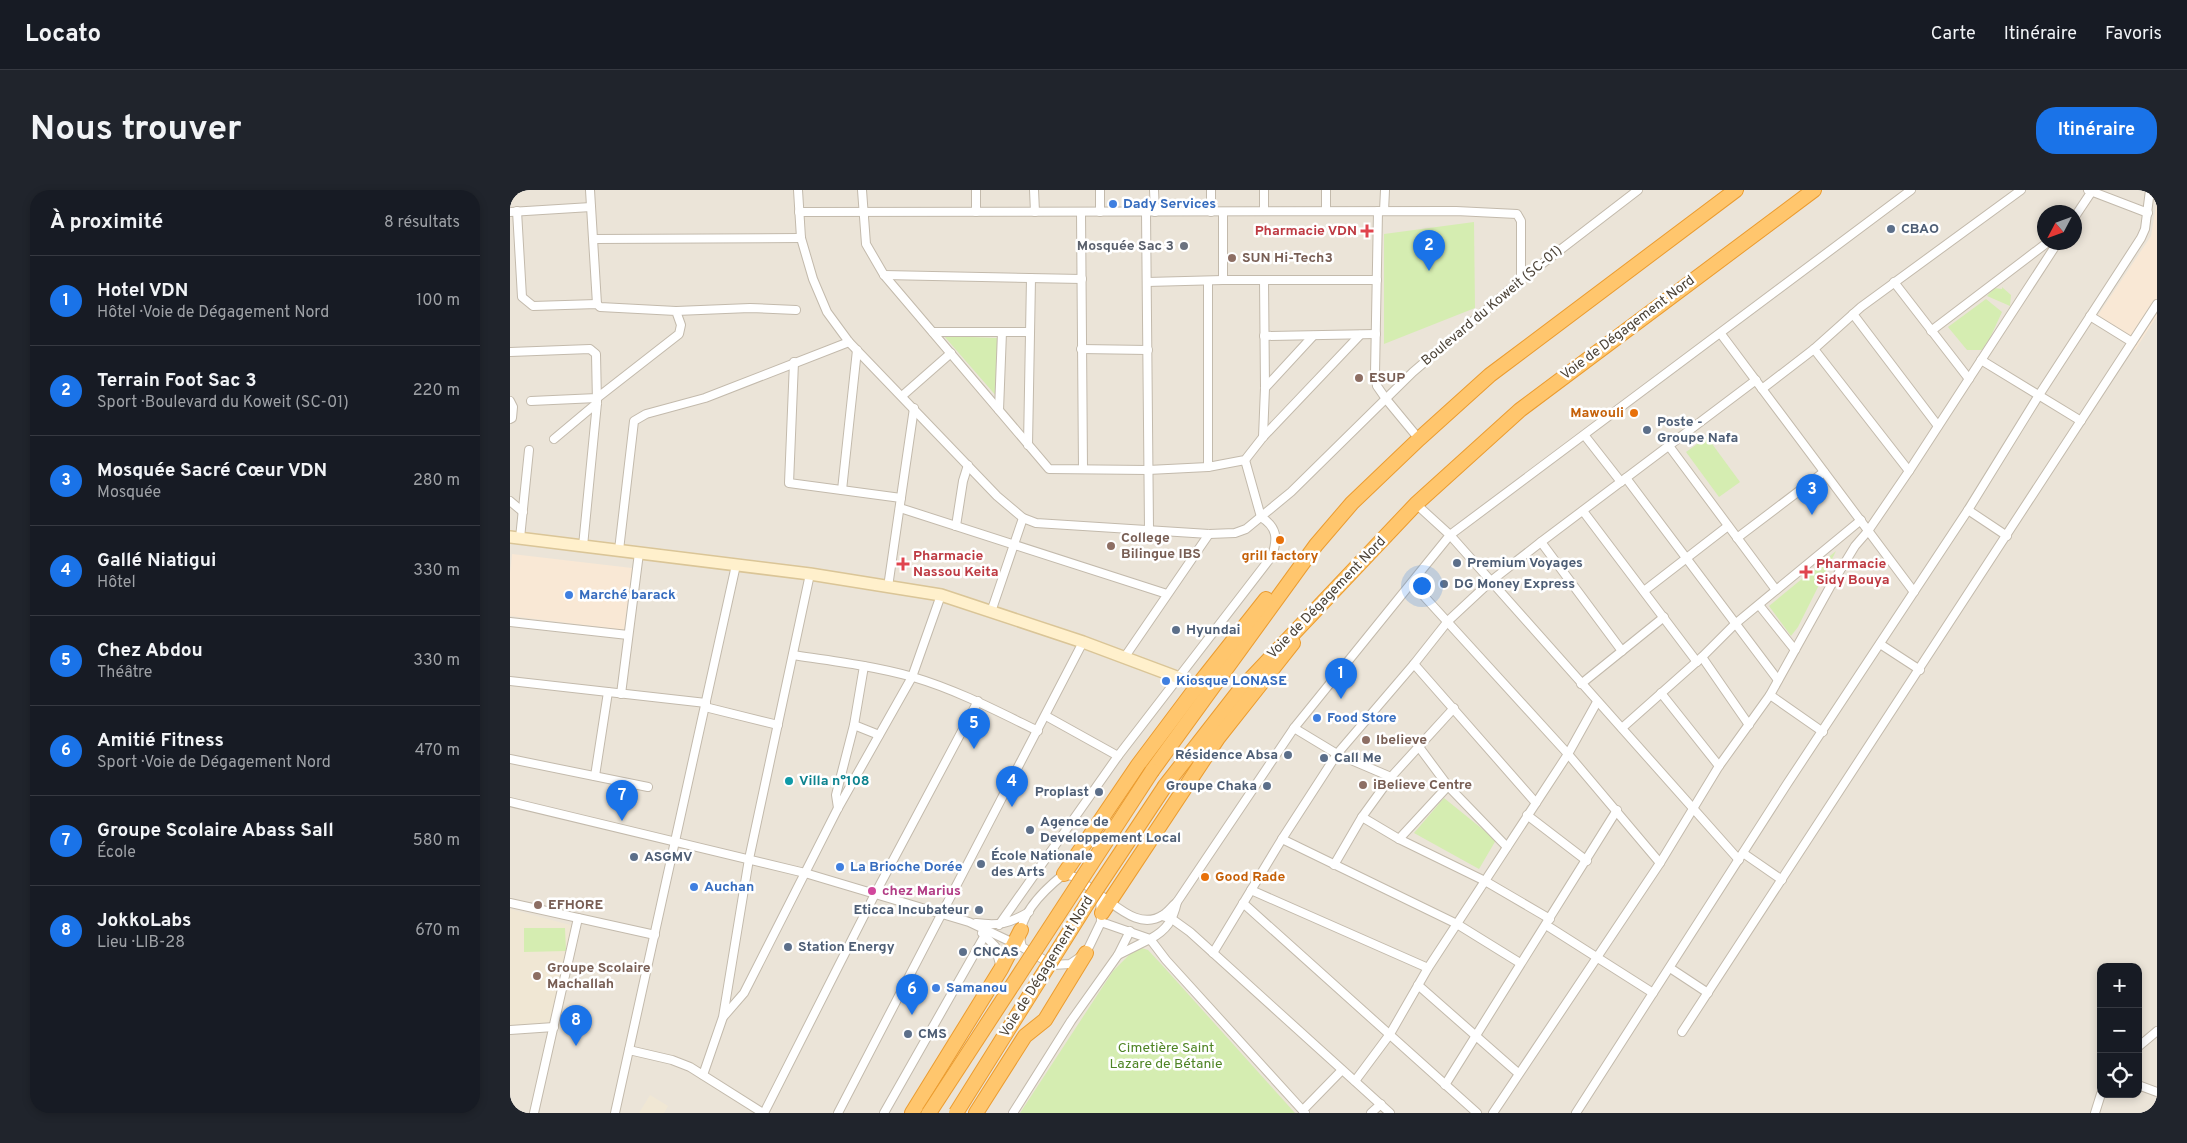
<!DOCTYPE html>
<html lang="fr">
<head>
<meta charset="utf-8">
<style>
  :root { --surface:#171b24; --page:#20242c; --text:#f1f3f6; --muted:#9ea1a6; --line:#363941; --accent:#1a73e8 }
  body { margin:0; font-family:Overpass,sans-serif; background:var(--page); color:var(--text) }
  .controls { position:absolute; right:15px; bottom:15px; display:grid; overflow:hidden; border-radius:10px; box-shadow:0 2px 8px #0003 }
  .controls button { width:45px; height:45px; display:grid; place-items:center; padding:0; border:0; border-bottom:1px solid var(--line); background:var(--surface); color:var(--text); font:25px sans-serif }
  .compass { position:absolute; left:1527px; top:15px; width:45px; height:45px; border-radius:50%; background:var(--surface); box-shadow:0 2px 8px #0003; rotate:229deg }
  .you { position:absolute; left:911px; top:395px; width:18px; height:18px; margin:-12px; border:4px solid #fff; border-radius:50%; background:#1a73e8; box-shadow:0 0 0 8px #1a73e833 }
  .badge { display:grid; place-items:center; width:32px; height:32px; border-radius:50%; background:var(--accent); color:#fff; font-size:16px; font-weight:700 }
  .pin { position:absolute; translate:-50% -41px; filter:drop-shadow(0 1px 2px #0008) }
  .pin::after { content:''; position:absolute; top:26px; width:18px; height:15px; background:inherit; clip-path:polygon(0 0,100% 0,50% 100%) }
  .list { margin:0; padding:0; list-style:none }
  h2 { display:flex; justify-content:space-between; align-items:center; height:65px; margin:0; padding:0 20px; font-size:21px }
  h2 small { font-size:16px; font-weight:400; color:var(--muted) }
  .list li { display:grid; grid-template-columns:32px 1fr auto; gap:15px; align-items:center; box-sizing:border-box; height:90px; padding:0 20px; border-top:1px solid var(--line) }
  .list b { display:block; font-size:19px; white-space:nowrap }
  .list p { margin:0; font-size:16px; white-space:nowrap; color:var(--muted) }
  .list em { font-size:16px; font-style:normal; color:var(--muted) }
  .icon { flex:none; width:28px; height:28px; fill:none; stroke:currentColor; stroke-width:2; stroke-linecap:round; stroke-linejoin:round }
  .map { position:relative; flex:none; width:1647px; height:923px; overflow:hidden; border-radius:20px }
  header { display:flex; align-items:center; gap:30px; box-sizing:border-box; height:70px; padding:0 25px; background:var(--surface); border-bottom:1px solid var(--line) }
  header strong { font-size:24px }
  nav { display:flex; gap:28px; margin-inline-start:auto; font-size:18px }
  .intro { display:flex; align-items:center; justify-content:space-between; box-sizing:border-box; height:120px; padding:0 30px }
  h1 { margin:0; font-size:35px }
  .button { padding:12px 22px; border-radius:20px; background:var(--accent); color:#fff; font-size:18px; font-weight:700 }
  main { display:flex; gap:30px; padding:0 30px }
  aside { flex:1; background:var(--surface); border-radius:20px; box-shadow:0 2px 8px #0003 }
  .map>svg:first-child { display:block }
  .residential { fill:#ebe4d8; fill-rule:evenodd }
  .commercial { fill:#f9e8d5 }
  .education { fill:#f0e7d4 }
  .green { fill:#d5edb1 }
  .lines { fill:none; stroke-linecap:round; stroke-linejoin:round }
  .street-casing { stroke:#c3baac; stroke-width:10 }
  .secondary-casing { stroke:#dac597; stroke-width:14 }
  .highway-casing { stroke:#eb9c30; stroke-width:16 }
  .street { stroke:#fff; stroke-width:8 }
  .secondary { stroke:#fff0cc; stroke-width:11 }
  .highway { stroke:#ffc66d; stroke-width:14 }
  .highway-bridge-casing { stroke:#eb9c30; stroke-width:16; stroke-linecap:butt }
  .highway-bridge { stroke:#ffc66d; stroke-width:14 }
  .shop-dot { fill:#3f7fe0; stroke:#fff; stroke-width:2 }
  .service-dot { fill:#5c6f8a; stroke:#fff; stroke-width:2 }
  .health-dot { fill:#e0444e; stroke:#fff; stroke-width:2 }
  .worship-dot { fill:#6b7280; stroke:#fff; stroke-width:2 }
  .education-dot { fill:#8d6e63; stroke:#fff; stroke-width:2 }
  .food-dot { fill:#e8710a; stroke:#fff; stroke-width:2 }
  .culture-dot { fill:#0f9aa8; stroke:#fff; stroke-width:2 }
  .hotel-dot { fill:#d1479c; stroke:#fff; stroke-width:2 }
  .labels { text-anchor:middle; dominant-baseline:central; stroke-width:5; stroke-linejoin:round; paint-order:stroke }
  .shop-label { font-size:14px; font-weight:bold; fill:#366cbe; stroke:#fff; text-anchor:start }
  .service-label { font-size:14px; font-weight:bold; fill:#4e5e75; stroke:#fff; text-anchor:start }
  .health-label { font-size:14px; font-weight:bold; fill:#be3a42; stroke:#fff; text-anchor:start }
  .worship-label { font-size:14px; font-weight:bold; fill:#5b616d; stroke:#fff; text-anchor:end }
  .education-label { font-size:14px; font-weight:bold; fill:#785e54; stroke:#fff; text-anchor:start }
  .street-label { font-size:14px; fill:#4c4337; stroke:#fff }
  .food-label { font-size:14px; font-weight:bold; fill:#c56008; stroke:#fff; text-anchor:end }
  .culture-label { font-size:14px; font-weight:bold; fill:#0d838f; stroke:#fff; text-anchor:start }
  .hotel-label { font-size:14px; font-weight:bold; fill:#b23c85; stroke:#fff; text-anchor:start }
  .park-label { font-size:14px; fill:#4e8424; stroke:#fff }
</style>
</head>
<body>
<header>
<strong>Locato</strong>
<nav><a>Carte</a><a>Itinéraire</a><a>Favoris</a></nav>
</header>
<div class="intro"><h1>Nous trouver</h1><a class="button">Itinéraire</a></div>
<main>
<aside>
<h2>À proximité<small>8 résultats</small></h2>
<ul class="list">
<li><span class="badge">1</span><div><b>Hotel VDN</b><p>Hôtel · Voie de Dégagement Nord</p></div><em>100 m</em></li>
<li><span class="badge">2</span><div><b>Terrain Foot Sac 3</b><p>Sport · Boulevard du Koweit (SC-01)</p></div><em>220 m</em></li>
<li><span class="badge">3</span><div><b>Mosquée Sacré Cœur VDN</b><p>Mosquée</p></div><em>280 m</em></li>
<li><span class="badge">4</span><div><b>Gallé Niatigui</b><p>Hôtel</p></div><em>330 m</em></li>
<li><span class="badge">5</span><div><b>Chez Abdou</b><p>Théâtre</p></div><em>330 m</em></li>
<li><span class="badge">6</span><div><b>Amitié Fitness</b><p>Sport · Voie de Dégagement Nord</p></div><em>470 m</em></li>
<li><span class="badge">7</span><div><b>Groupe Scolaire Abass Sall</b><p>École</p></div><em>580 m</em></li>
<li><span class="badge">8</span><div><b>JokkoLabs</b><p>Lieu · LIB-28</p></div><em>670 m</em></li>
</ul>
</aside>
<div class="map">
<svg width="1647" height="923" viewBox="0 0 1647 923">
  <rect width="100%" height="100%" fill="#f6f2eb"/>
  <path class="residential" d="M0,0H1647V923H0ZM1534,22H1564V52H1534ZM1591,777H1628V904H1591Z"/>
  <g class="commercial">
    <polygon points="1647,10 1647,126 1625,160 1584,131 1641,46"/>
    <polygon points="2,364 122,378 115,440 0,426 0,383"/>
  </g>
  <g class="education">
    <polygon points="0,719 64,736 43,836 0,836"/>
    <polygon points="140,905 158,916 154,923 129,923"/>
  </g>
  <g class="green">
    <polygon points="964,32 965,118 874,154 874,44"/>
    <polygon points="1492,97 1501,105 1500,116 1477,106 1484,98 1492,99"/>
    <polygon points="1476,109 1492,122 1480,148 1472,160 1457,160 1438,137"/>
    <polygon points="434,146 487,148 488,208"/>
    <polygon points="1197,247 1230,292 1209,307 1176,262"/>
    <polygon points="1326,361 1288,437 1281,446 1259,416"/>
    <polygon points="934,608 986,650 969,679 904,643"/>
    <polygon points="14,738 55,738 56,761 14,762"/>
    <polygon points="632,758 638,760 652,775 785,923 510,923 603,781 622,762"/>
  </g>
  <g class="lines">
    <defs>
      <g id="street">
        <polyline points="80,0 87,114"/>
        <polyline points="288,0 291,48 303,89 317,122 339,152 487,306 513,328 526,333 699,344 725,343 736,339 781,302 903,182 1011,90 1128,0"/>
        <polyline points="352,0 356,54 374,85 539,279 638,280 698,277 735,270 753,247 850,145"/>
        <polyline points="524,0 525,22"/>
        <polyline points="590,0 590,22"/>
        <polyline points="644,0 645,22"/>
        <polyline points="701,0 701,22"/>
        <polyline points="754,0 754,21"/>
        <polyline points="1578,0 1638,23"/>
        <polyline points="7,21 12,107 23,116 87,114 90,117 166,121 171,135 169,144 87,208 21,211"/>
        <polyline points="816,21 816,0"/>
        <polyline points="868,21 865,184 867,196 876,209 909,249"/>
        <polyline points="874,21 875,0"/>
        <polyline points="0,22 81,17"/>
        <polyline points="289,22 946,21 1007,24 1011,31 1011,90"/>
        <polyline points="466,22 466,0"/>
        <polyline points="571,22 573,279"/>
        <polyline points="636,22 639,339"/>
        <polyline points="713,22 713,90"/>
        <polyline points="1564,28 1582,1"/>
        <polyline points="84,49 291,48"/>
        <polyline points="374,85 572,89"/>
        <polyline points="698,91 698,277"/>
        <polyline points="637,92 713,90 867,90"/>
        <polyline points="1384,92 1459,189"/>
        <polyline points="166,121 240,118 286,120"/>
        <polyline points="1343,124 1428,236"/>
        <polyline points="1580,126 1622,152"/>
        <polyline points="1421,141 1538,52"/>
        <polyline points="423,142 520,142"/>
        <polyline points="1211,144 1404,402"/>
        <polyline points="754,146 866,144"/>
        <polyline points="571,159 638,160"/>
        <polyline points="1304,159 1399,281"/>
        <polyline points="0,162 80,159 86,164 87,213 73,356"/>
        <polyline points="1471,170 1571,231"/>
        <polyline points="284,172 279,293 391,308"/>
        <polyline points="755,198 803,146"/>
        <polyline points="1252,199 1304,159 1351,117 1511,0"/>
        <polyline points="392,206 441,163"/>
        <polyline points="0,211 3,217 2,228 0,229"/>
        <polyline points="489,220 492,142"/>
        <polyline points="1075,246 1111,292"/>
        <polyline points="753,247 755,198 754,90"/>
        <polyline points="44,249 87,213"/>
        <polyline points="518,255 521,88"/>
        <polyline points="1159,256 1266,400"/>
        <polyline points="1116,288 1268,490"/>
        <polyline points="332,300 347,160"/>
        <polyline points="0,311 13,322"/>
        <polyline points="906,314 940,345 1229,670"/>
        <polyline points="390,318 657,404"/>
        <polyline points="1458,320 1497,346"/>
        <polyline points="1073,321 1187,472"/>
        <polyline points="446,336 453,291 458,275"/>
        <polyline points="10,348 19,260"/>
        <polyline points="1227,348 1314,282"/>
        <polyline points="1031,352 1112,461"/>
        <polyline points="109,360 124,231 136,224 195,208 339,152"/>
        <polyline points="902,393 1058,564 1150,673"/>
        <polyline points="378,397 404,218"/>
        <polyline points="1134,401 1218,336"/>
        <polyline points="1249,415 1285,460"/>
        <polyline points="481,422 513,328"/>
        <polyline points="0,432 118,445"/>
        <polyline points="1370,454 1410,480"/>
        <path d="M283,465C323,471 364,476 403,487C447,500 487,521 528,541"/>
        <polyline points="1192,467 1239,535"/>
        <polyline points="614,468 699,344"/>
        <polyline points="904,474 1026,613"/>
        <polyline points="0,491 196,513"/>
        <polyline points="1071,494 1154,427"/>
        <polyline points="1151,503 1209,576"/>
        <polyline points="111,504 129,363"/>
        <polyline points="1260,505 1313,542"/>
        <polyline points="195,517 268,535"/>
        <polyline points="536,526 608,566"/>
        <polyline points="344,535 369,545"/>
        <polyline points="784,538 827,564 881,587"/>
        <polyline points="1112,538 1192,467 1225,434 1351,330"/>
        <polyline points="909,557 938,596 997,657"/>
        <polyline points="0,569 138,597"/>
        <polyline points="85,586 98,502"/>
        <polyline points="0,612 295,683 459,732 512,757"/>
        <polyline points="328,618 326,605 344,535 354,476"/>
        <polyline points="1017,625 1077,671"/>
        <polyline points="852,627 889,649 975,691 1040,729"/>
        <polyline points="772,649 947,734 1010,773"/>
        <polyline points="889,649 938,596"/>
        <polyline points="1233,663 1272,690"/>
        <polyline points="824,675 852,627 881,587 944,518"/>
        <path d="M554,684L565,687L590,705L591,732L576,763L560,774L543,775L512,757C503,729 534,700 554,684Z"/>
        <polyline points="741,700 918,778"/>
        <path d="M590,705C608,717 630,740 653,725C658,722 662,716 667,712L784,538L940,345L1401,0"/>
        <polyline points="0,713 145,745"/>
        <polyline points="733,713 967,923"/>
        <polyline points="652,726 662,729 680,742 880,923"/>
        <path d="M591,732L640,749C657,740 663,730 667,712"/>
        <path d="M466,733C489,736 498,734 519,722"/>
        <path d="M489,735L608,566L762,366C768,348 767,337 751,327L735,270"/>
        <polyline points="1036,735 1143,803"/>
        <polyline points="472,743 485,756 491,778"/>
        <polyline points="703,763 772,649 827,564 904,474 938,431 981,391 1031,352 1246,190"/>
        <polyline points="608,765 640,749 656,770 795,923"/>
        <polyline points="1160,778 1198,803"/>
        <polyline points="908,795 1008,883"/>
        <polyline points="214,826 234,803 328,618 402,487 431,405"/>
        <polyline points="0,840 44,837"/>
        <polyline points="1172,842 1647,114"/>
        <polyline points="1628,857 1647,841"/>
        <polyline points="119,860 162,870 180,877 253,923"/>
        <polyline points="193,885 213,827 239,669 300,384"/>
        <polyline points="845,891 880,844 918,778 1058,564 1087,512"/>
        <polyline points="935,895 1107,620"/>
        <polyline points="1628,895 1647,902"/>
        <polyline points="793,920 832,880"/>
        <polyline points="24,923 68,728"/>
        <polyline points="105,923 226,375"/>
        <polyline points="254,923 365,704 468,511"/>
        <polyline points="328,923 573,452"/>
        <polyline points="374,923 475,745"/>
        <polyline points="503,923 561,831 608,765 620,741"/>
        <polyline points="861,923 871,914"/>
        <polyline points="983,923 1150,673 1209,576 1260,505 1320,397 1345,356 1358,341 1399,281 1548,52"/>
        <polyline points="1066,923 1277,594 1458,320 1529,205 1631,48 1635,39 1640,0"/>
        <polyline points="1585,923 1591,904"/>
      </g>
      <polyline id="secondary" points="0,347 300,384 431,405 573,452 688,495"/>
      <g id="highway">
        <polyline points="642,581 806,355 842,313 909,249 980,185 1226,0"/>
        <polyline points="655,596 729,501 906,314 1010,220 1304,0"/>
        <polyline points="554,684 628,575 688,495 756,409"/>
        <polyline points="592,723 708,548 783,453"/>
        <polyline points="402,923 491,779 511,740"/>
        <polyline points="466,923 515,846 535,830 576,763"/>
      </g>
    </defs>
    <use href="#street" class="street-casing"/>
    <use href="#secondary" class="secondary-casing"/>
    <use href="#highway" class="highway-casing"/>
    <use href="#street" class="street"/>
    <use href="#secondary" class="secondary"/>
    <use href="#highway" class="highway"/>
    <defs>
      <g id="highway-bridge">
        <polyline points="419,923 642,581"/>
        <polyline points="446,923 580,709 655,596"/>
      </g>
    </defs>
    <use href="#highway-bridge" class="highway-bridge-casing"/>
    <use href="#highway-bridge" class="highway-bridge"/>
  </g>
  <g class="shop-dot">
    <circle cx="603" cy="14" r="5"/>
    <circle cx="59" cy="405" r="5"/>
    <circle cx="656" cy="491" r="5"/>
    <circle cx="807" cy="528" r="5"/>
    <circle cx="330" cy="677" r="5"/>
    <circle cx="184" cy="697" r="5"/>
    <circle cx="426" cy="798" r="5"/>
  </g>
  <g class="service-dot">
    <circle cx="1381" cy="39" r="5"/>
    <circle cx="1137" cy="240" r="5"/>
    <circle cx="947" cy="373" r="5"/>
    <circle cx="934" cy="394" r="5"/>
    <circle cx="666" cy="440" r="5"/>
    <circle cx="778" cy="565" r="5"/>
    <circle cx="814" cy="568" r="5"/>
    <circle cx="757" cy="596" r="5"/>
    <circle cx="589" cy="602" r="5"/>
    <circle cx="520" cy="640" r="5"/>
    <circle cx="124" cy="667" r="5"/>
    <circle cx="471" cy="674" r="5"/>
    <circle cx="469" cy="720" r="5"/>
    <circle cx="278" cy="757" r="5"/>
    <circle cx="453" cy="762" r="5"/>
    <circle cx="398" cy="844" r="5"/>
  </g>
  <g class="health-dot">
    <path d="M854.5 33.5h5v5h5v5h-5v5h-5v-5h-5v-5h5z"/>
    <path d="M390.5 366.5h5v5h5v5h-5v5h-5v-5h-5v-5h5z"/>
    <path d="M1293.5 374.5h5v5h5v5h-5v5h-5v-5h-5v-5h5z"/>
  </g>
  <circle class="worship-dot" cx="674" cy="56" r="5"/>
  <g class="education-dot">
    <circle cx="722" cy="68" r="5"/>
    <circle cx="849" cy="188" r="5"/>
    <circle cx="601" cy="356" r="5"/>
    <circle cx="856" cy="550" r="5"/>
    <circle cx="853" cy="595" r="5"/>
    <circle cx="28" cy="715" r="5"/>
    <circle cx="27" cy="786" r="5"/>
  </g>
  <g class="food-dot">
    <circle cx="1124" cy="223" r="5"/>
    <circle cx="770" cy="350" r="5"/>
    <circle cx="695" cy="687" r="5"/>
  </g>
  <circle class="culture-dot" cx="279" cy="591" r="5"/>
  <circle class="hotel-dot" cx="362" cy="701" r="5"/>
  <g class="labels">
    <g class="shop-label">
      <text x="613" y="14">Dady Services</text>
      <text x="69" y="405">Marché barack</text>
      <text x="666" y="491">Kiosque LONASE</text>
      <text x="817" y="528">Food Store</text>
      <text x="340" y="677">La Brioche Dorée</text>
      <text x="194" y="697">Auchan</text>
      <text x="436" y="798">Samanou</text>
    </g>
    <g class="service-label">
      <text x="1391" y="39">CBAO</text>
      <text x="1147" y="232">Poste -<tspan x="1147" dy="16">Groupe Nafa</tspan></text>
      <text x="957" y="373">Premium Voyages</text>
      <text x="944" y="394">DG Money Express</text>
      <text x="676" y="440">Hyundai</text>
      <text x="768" y="565" text-anchor="end">Résidence Absa</text>
      <text x="824" y="568">Call Me</text>
      <text x="747" y="596" text-anchor="end">Groupe Chaka</text>
      <text x="579" y="602" text-anchor="end">Proplast</text>
      <text x="530" y="632">Agence de<tspan x="530" dy="16">Developpement Local</tspan></text>
      <text x="481" y="666">École Nationale<tspan x="481" dy="16">des Arts</tspan></text>
      <text x="134" y="667">ASGMV</text>
      <text x="459" y="720" text-anchor="end">Eticca Incubateur</text>
      <text x="288" y="757">Station Energy</text>
      <text x="463" y="762">CNCAS</text>
      <text x="408" y="844">CMS</text>
    </g>
    <g class="health-label">
      <text x="847" y="41" text-anchor="end">Pharmacie VDN</text>
      <text x="403" y="366">Pharmacie<tspan x="403" dy="16">Nassou Keita</tspan></text>
      <text x="1306" y="374">Pharmacie<tspan x="1306" dy="16">Sidy Bouya</tspan></text>
    </g>
    <g class="worship-label">
      <text x="664" y="56">Mosquée Sac 3</text>
    </g>
    <g class="education-label">
      <text x="732" y="68">SUN Hi-Tech3</text>
      <text x="859" y="188">ESUP</text>
      <text x="611" y="348">College<tspan x="611" dy="16">Bilingue IBS</tspan></text>
      <text x="866" y="550">Ibelieve</text>
      <text x="863" y="595">iBelieve Centre</text>
      <text x="38" y="715">EFHORE</text>
      <text x="37" y="778">Groupe Scolaire<tspan x="37" dy="16">Machallah</tspan></text>
    </g>
    <g class="street-label">
      <text transform="translate(982 116) rotate(-40)">Boulevard du Koweit (SC-01)</text>
      <text transform="translate(1118 138) rotate(-37)">Voie de Dégagement Nord</text>
      <text transform="translate(817 408) rotate(-46)">Voie de Dégagement Nord</text>
      <text transform="translate(537 777) rotate(-58)">Voie de Dégagement Nord</text>
    </g>
    <g class="food-label">
      <text x="1114" y="223">Mawouli</text>
      <text x="770" y="366" text-anchor="middle">grill factory</text>
      <text x="705" y="687" text-anchor="start">Good Rade</text>
    </g>
    <g class="culture-label">
      <text x="289" y="591">Villa n°108</text>
    </g>
    <g class="hotel-label">
      <text x="372" y="701">chez Marius</text>
    </g>
    <g class="park-label">
      <text x="656" y="858">Cimetière Saint<tspan x="656" dy="16">Lazare de Bétanie</tspan></text>
    </g>
  </g>
</svg>
<div class="controls">
<button>+</button>
<button>−</button>
<button><svg class="icon" aria-label="locate" viewBox="0 0 24 24"><circle cx="12" cy="12" r="6"/><path d="M12 2v4M12 18v4M2 12h4M18 12h4"/></svg></button>
</div>
<svg class="compass" viewBox="-18 -18 36 36"><path d="M0-13l5 13h-10z" fill="#e53935"/><path d="M0 13l5-13h-10z" fill="#9ea1a6"/></svg>
<div class="you"></div>
<div class="pin badge" style="left:831px;top:509px">1</div>
<div class="pin badge" style="left:919px;top:81px">2</div>
<div class="pin badge" style="left:1302px;top:325px">3</div>
<div class="pin badge" style="left:502px;top:617px">4</div>
<div class="pin badge" style="left:464px;top:559px">5</div>
<div class="pin badge" style="left:402px;top:825px">6</div>
<div class="pin badge" style="left:112px;top:631px">7</div>
<div class="pin badge" style="left:66px;top:856px">8</div>
</div>
</main>
</body>
</html>
